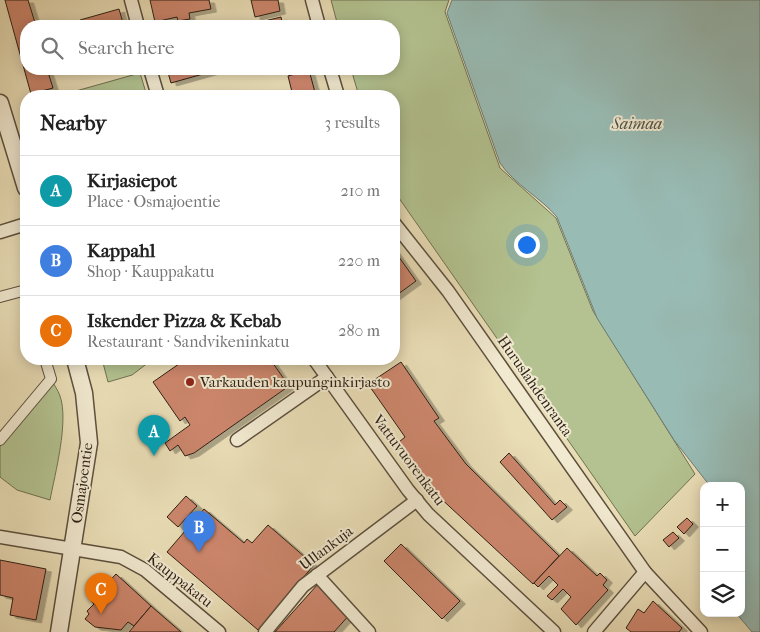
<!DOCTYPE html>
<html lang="en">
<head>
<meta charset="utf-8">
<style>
  :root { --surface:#fff; --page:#f2f2f2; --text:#222; --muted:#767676; --line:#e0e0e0; --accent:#8f2418 }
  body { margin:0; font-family:"IM FELL French Canon",serif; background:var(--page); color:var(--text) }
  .controls { position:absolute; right:15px; bottom:15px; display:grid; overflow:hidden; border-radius:10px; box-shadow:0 2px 12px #0003 }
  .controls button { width:45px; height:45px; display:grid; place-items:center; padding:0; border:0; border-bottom:1px solid var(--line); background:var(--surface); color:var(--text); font:25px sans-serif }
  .you { position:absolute; left:526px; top:244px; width:18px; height:18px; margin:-12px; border:4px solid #fff; border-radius:50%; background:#1a73e8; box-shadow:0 0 0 8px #1a73e833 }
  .badge { display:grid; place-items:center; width:32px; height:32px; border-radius:50%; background:var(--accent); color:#fff; font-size:16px; font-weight:700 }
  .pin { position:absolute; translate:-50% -41px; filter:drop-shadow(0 1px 2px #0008) }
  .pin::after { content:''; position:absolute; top:26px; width:18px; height:15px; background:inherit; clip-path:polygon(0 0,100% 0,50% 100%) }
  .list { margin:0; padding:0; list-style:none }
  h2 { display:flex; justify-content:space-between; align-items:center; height:65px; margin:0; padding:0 20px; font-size:21px }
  h2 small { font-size:16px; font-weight:400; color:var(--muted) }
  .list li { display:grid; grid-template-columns:32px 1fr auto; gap:15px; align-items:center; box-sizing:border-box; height:70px; padding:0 20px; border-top:1px solid var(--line) }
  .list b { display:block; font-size:19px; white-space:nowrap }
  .list p { margin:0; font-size:16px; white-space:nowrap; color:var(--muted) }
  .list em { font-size:16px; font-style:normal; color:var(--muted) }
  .icon { flex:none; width:28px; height:28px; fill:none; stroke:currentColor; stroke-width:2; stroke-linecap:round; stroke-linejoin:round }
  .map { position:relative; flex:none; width:760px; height:632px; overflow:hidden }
  .search { position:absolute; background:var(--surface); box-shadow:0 2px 12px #0003; left:20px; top:20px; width:380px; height:55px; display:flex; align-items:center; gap:12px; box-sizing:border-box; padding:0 18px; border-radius:20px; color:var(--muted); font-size:19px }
  .panel { position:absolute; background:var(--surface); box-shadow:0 2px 12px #0003; left:20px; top:90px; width:380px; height:275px; border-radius:20px }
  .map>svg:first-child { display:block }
  .green { fill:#b3c290; stroke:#707253 }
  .water { fill:#98bbb4; stroke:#6e7d75 }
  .building { fill:#cc866c; stroke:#2e2116; filter:url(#shadow) }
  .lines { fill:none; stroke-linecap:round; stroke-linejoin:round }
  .pedestrian-casing { stroke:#5d503e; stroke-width:12 }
  .minor-casing { stroke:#5d503e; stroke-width:15 }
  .tertiary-casing { stroke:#5d503e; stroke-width:19 }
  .pedestrian { stroke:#f1e9d0; stroke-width:10 }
  .minor { stroke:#f1e9d0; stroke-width:12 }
  .tertiary { stroke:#f1e9d0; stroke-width:16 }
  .poi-dot { fill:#8f2418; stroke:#f1e9d0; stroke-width:2 }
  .labels { text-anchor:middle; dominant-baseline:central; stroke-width:4; stroke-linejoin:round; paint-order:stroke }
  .poi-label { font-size:15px; fill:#2e2116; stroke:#f1e9d0; text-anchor:start }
  .street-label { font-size:15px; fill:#2e2116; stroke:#f1e9d0 }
  .water-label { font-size:16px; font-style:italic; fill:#4e4f45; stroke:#f1e9d0 }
</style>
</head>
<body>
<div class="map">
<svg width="760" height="632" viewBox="0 0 760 632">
  <defs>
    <filter id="shadow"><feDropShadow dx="5.5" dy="3" stdDeviation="0" flood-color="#0004"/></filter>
  </defs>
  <rect width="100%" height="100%" fill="#e9ddb6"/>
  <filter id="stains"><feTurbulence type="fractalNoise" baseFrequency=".004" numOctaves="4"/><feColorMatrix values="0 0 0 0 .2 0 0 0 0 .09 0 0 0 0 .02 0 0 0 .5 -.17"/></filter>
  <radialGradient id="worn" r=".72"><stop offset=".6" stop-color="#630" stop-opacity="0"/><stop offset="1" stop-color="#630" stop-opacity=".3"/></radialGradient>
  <g class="green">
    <polygon points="331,0 449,0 445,12 500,168 556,218 593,311 695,474 635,536 394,191 394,96 359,96 351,69 394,69 394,26 338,26"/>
    <polygon points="140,73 147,96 58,96"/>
    <polygon points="102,359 153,359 132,375 108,382"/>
    <path d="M51,379C54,385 58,390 60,396C69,421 55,474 50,500L17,490L0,477V440Z"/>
  </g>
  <path class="water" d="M452,0H760V632H752L736,613H741V486H710L674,440L597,318L557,217C540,197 515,185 500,163L447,13Z"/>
  <g class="building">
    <polygon points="5,0 28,0 36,26 26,26 26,69 47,69 53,88 31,94"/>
    <polygon points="150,0 209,0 211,9 189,13 190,19 178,21 177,17 155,22"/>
    <polygon points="251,0 278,0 280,11 255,17"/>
    <polygon points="119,9 123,23 128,22 129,26 82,26 80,20"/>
    <polygon points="281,17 283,26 248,26 248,25"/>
    <polygon points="167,69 221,69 171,83"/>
    <polygon points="309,70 316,96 293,96 288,76"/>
    <polygon points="394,250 416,281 394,297"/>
    <polygon points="186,359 193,359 198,365 206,359 270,359 289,386 194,453 185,456 178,445 170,451 165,443 190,425 185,417 180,421 153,382"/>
    <polygon points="401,362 439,418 434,421 466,464 559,556 533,584 436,494 399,442 405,437 368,384"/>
    <polygon points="509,453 555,505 560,500 567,507 552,520 500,462"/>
    <polygon points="186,496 197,506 178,527 167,517"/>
    <polygon points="204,509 244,543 247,539 252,543 268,525 314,565 258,630 167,552"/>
    <polygon points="687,518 693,524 684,534 677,527"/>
    <polygon points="673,532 679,538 669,547 663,540"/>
    <polygon points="401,544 460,601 442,619 384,561"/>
    <polygon points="567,548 597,576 600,573 607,580 603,585 608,590 576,625 561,609 571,597 563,589 552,600 547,596 558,585 549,576 538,587 534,583"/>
    <polygon points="0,560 46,569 36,620 10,615 13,598 0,595"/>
    <polygon points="116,574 151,606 134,626 128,622 121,630 95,627 85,619 89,614 87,611 94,604 91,601"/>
    <polygon points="318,584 351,613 334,632 275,632"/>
    <polygon points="653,601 682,628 679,632 631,632 626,628 638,609 644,613"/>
    <polygon points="151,606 181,632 129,632"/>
  </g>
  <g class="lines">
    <defs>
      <g id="pedestrian">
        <polyline points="0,297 26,290"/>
        <polyline points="0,440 51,379 45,359"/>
      </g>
      <g id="minor">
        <polyline points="131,0 138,26"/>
        <polyline points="312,0 319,26"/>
        <polyline points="150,69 158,96"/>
        <polyline points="330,69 338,96"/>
        <polyline points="394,223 448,291 645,572 701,632"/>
        <polyline points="0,232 26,224"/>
        <polyline points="314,359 408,490 428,514 554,632"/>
        <polyline points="237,440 327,377"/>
        <polyline points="0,537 121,557 145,570 219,632"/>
        <polyline points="317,575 369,632"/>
        <polyline points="265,632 303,586 417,500"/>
        <polyline points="594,632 645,572"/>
      </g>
      <g id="tertiary">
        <polyline points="0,103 26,188"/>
        <polyline points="59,632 89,443 84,393 75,359"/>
      </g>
    </defs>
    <use href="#pedestrian" class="pedestrian-casing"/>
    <use href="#minor" class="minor-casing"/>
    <use href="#tertiary" class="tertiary-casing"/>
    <use href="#pedestrian" class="pedestrian"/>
    <use href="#minor" class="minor"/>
    <use href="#tertiary" class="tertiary"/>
  </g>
  <circle class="poi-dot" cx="190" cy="382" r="5"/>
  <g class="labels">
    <g class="poi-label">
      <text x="200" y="382">Varkauden kaupunginkirjasto</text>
    </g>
    <g class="street-label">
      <text transform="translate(535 386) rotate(55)">Huruslahdenranta</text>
      <text transform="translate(409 460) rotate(53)">Vattuvuorenkatu</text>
      <text transform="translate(82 483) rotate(-82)">Osmajoentie</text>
      <text transform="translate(326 548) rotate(-37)">Ullankuja</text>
      <text transform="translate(180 580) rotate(38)">Kauppakatu</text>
    </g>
    <g class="water-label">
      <text x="637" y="123">Saimaa</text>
    </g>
  </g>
  <rect width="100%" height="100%" filter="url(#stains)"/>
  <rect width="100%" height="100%" fill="url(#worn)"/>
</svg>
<div class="controls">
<button>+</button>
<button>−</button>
<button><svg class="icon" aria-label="layers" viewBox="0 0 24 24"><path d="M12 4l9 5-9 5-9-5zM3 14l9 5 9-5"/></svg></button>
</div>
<div class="you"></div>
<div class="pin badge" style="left:154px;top:456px;background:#0f9aa8">A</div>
<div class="pin badge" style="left:199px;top:552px;background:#3f7fe0">B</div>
<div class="pin badge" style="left:101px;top:614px;background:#e8710a">C</div>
<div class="search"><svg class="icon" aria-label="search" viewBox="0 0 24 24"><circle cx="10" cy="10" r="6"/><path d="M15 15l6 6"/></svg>Search here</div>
<section class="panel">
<h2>Nearby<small>3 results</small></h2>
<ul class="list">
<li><span class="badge" style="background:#0f9aa8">A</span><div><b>Kirjasiepot</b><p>Place · Osmajoentie</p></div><em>210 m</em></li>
<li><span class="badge" style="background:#3f7fe0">B</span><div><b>Kappahl</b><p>Shop · Kauppakatu</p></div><em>220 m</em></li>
<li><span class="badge" style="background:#e8710a">C</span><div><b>Iskender Pizza &amp; Kebab</b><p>Restaurant · Sandvikeninkatu</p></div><em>280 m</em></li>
</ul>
</section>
</div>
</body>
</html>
